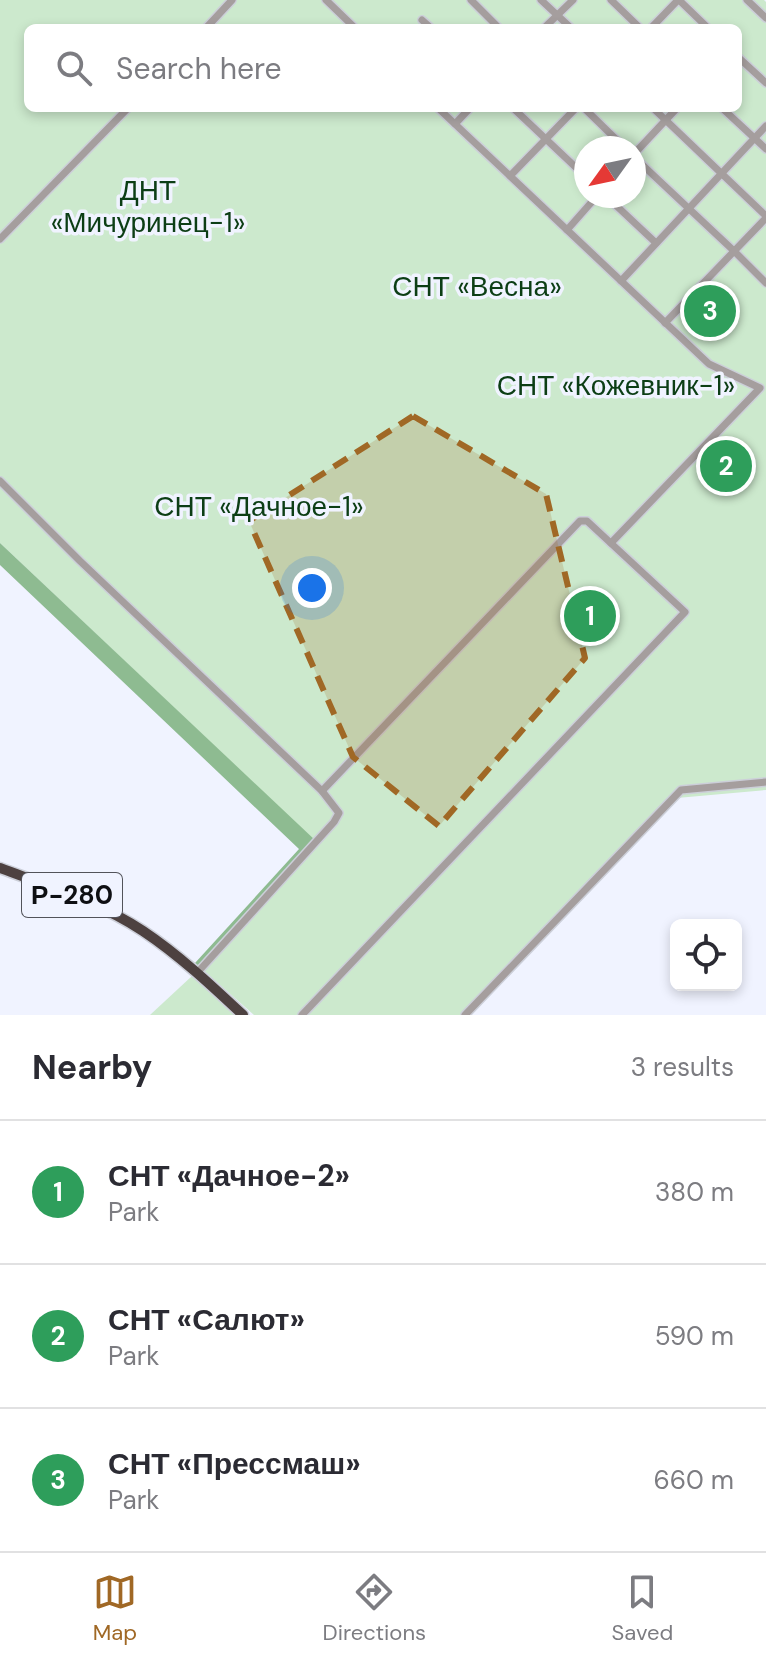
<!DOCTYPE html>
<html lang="en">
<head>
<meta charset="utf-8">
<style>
  :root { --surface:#fff; --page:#f7f7f7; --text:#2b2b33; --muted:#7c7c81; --line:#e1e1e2; --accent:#a06825 }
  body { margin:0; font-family:"DM Sans",sans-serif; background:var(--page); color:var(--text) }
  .controls { position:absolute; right:24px; bottom:24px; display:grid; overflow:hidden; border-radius:12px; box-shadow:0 4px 12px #0003 }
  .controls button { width:72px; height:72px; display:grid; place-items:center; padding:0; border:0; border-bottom:2px solid var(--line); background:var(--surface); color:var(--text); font:40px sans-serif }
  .compass { position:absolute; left:574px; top:136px; width:72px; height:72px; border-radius:50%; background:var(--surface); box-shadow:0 4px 12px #0003; rotate:237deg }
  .you { position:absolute; left:312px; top:588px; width:28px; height:28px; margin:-20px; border:6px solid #fff; border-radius:50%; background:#1a73e8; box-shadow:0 0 0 12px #1a73e833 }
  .badge { display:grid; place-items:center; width:52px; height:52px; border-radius:50%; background:var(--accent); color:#fff; font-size:26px; font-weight:700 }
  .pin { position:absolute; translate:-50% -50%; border:4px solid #fff; box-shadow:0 2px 8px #0006 }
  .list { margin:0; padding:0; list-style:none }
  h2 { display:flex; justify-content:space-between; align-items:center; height:104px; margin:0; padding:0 32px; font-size:34px }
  h2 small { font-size:26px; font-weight:400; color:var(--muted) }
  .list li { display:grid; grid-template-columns:52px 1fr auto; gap:24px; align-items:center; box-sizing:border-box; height:144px; padding:0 32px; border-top:2px solid var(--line) }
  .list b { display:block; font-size:30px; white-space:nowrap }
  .list p { margin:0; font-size:26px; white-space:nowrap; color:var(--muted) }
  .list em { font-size:26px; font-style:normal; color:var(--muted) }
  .icon { flex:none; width:44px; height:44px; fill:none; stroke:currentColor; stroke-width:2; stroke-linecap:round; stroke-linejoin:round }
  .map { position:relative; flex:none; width:766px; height:1015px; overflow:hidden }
  .search { position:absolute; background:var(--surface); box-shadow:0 4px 12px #0003; left:24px; right:24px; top:24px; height:88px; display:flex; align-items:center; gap:20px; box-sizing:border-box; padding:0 28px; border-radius:12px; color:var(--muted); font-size:30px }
  .sheet { height:536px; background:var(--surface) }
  nav { display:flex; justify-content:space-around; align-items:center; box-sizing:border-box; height:112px; border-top:2px solid var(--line); background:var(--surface); font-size:22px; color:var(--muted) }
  nav a { display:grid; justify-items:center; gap:4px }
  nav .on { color:var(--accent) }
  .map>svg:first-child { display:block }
  .green { fill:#cce9cd; fill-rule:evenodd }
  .forest { fill:#8ebb91 }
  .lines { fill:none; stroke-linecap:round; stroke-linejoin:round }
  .minor-casing { stroke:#cccfd9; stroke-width:10 }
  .highway-casing { stroke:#cccfd9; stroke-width:13 }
  .minor { stroke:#a59e9e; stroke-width:7 }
  .highway { stroke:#4d4140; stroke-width:10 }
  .marked { fill:#a06825; fill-opacity:0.2; stroke:#a06825; stroke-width:6; stroke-dasharray:16 10; stroke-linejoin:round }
  .labels { text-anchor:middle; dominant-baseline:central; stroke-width:7; stroke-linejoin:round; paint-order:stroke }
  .shield { fill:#f0f3ff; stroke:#52535a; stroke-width:2 }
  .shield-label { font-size:26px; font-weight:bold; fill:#0e0f13 }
  .park-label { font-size:28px; fill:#0c3e15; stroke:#f0f3ff }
</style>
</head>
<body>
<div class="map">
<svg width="766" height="1015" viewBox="0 0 766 1015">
  <rect width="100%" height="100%" fill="#f0f3ff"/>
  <g class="green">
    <path d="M0,0H764L766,2V790L677,798L468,1015H254L201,968L315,841L0,543ZM28,28H738V108H28ZM586,148H634V196H586Z"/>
    <polygon points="192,976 234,1015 150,1015"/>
  </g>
  <polygon class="forest" points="0,543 316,841 201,968 195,963 299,849 0,565"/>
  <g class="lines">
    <defs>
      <g id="minor">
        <polyline points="326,0 355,28"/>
        <polyline points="471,0 499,28"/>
        <polyline points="541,0 571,28"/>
        <polyline points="611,0 640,28"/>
        <polyline points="679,0 708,28"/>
        <polyline points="747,0 766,18"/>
        <polyline points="422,20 431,28"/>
        <polyline points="206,28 232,0"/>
        <polyline points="544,28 573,0"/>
        <polyline points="651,28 678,0"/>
        <polyline points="738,57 766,83"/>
        <polyline points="438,108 709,364 760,388 611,543"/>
        <polyline points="513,108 586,177"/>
        <polyline points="584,108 625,148"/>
        <polyline points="653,108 766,216"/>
        <polyline points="722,108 766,149"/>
        <polyline points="455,124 470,108"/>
        <polyline points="634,154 677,108"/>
        <polyline points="634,157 734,251 766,283"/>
        <polyline points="510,176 576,108"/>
        <polyline points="606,196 656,243"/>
        <polyline points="567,230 597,196"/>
        <polyline points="0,239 128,108"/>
        <polyline points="621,281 766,126"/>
        <polyline points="665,323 766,218"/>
        <polyline points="0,481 80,561 322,791 339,813 334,822 197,973"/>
        <polyline points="302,1015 685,612 587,521 580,521 322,791"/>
        <polyline points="465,1015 681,790 766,782"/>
      </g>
      <path id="highway" d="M0,868C48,886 99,902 143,931C179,955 211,985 243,1015"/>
    </defs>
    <use href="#minor" class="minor-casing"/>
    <use href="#highway" class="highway-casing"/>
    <use href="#minor" class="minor"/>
    <use href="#highway" class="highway"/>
  </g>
  <path class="marked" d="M413,416L546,494L585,658L439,826L353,757L249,521Z"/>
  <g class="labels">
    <rect class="shield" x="22" y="873" width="100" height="44" rx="6"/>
    <g class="shield-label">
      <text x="72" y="895">Р-280</text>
    </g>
    <g class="park-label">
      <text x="148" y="190">ДНТ<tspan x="148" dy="32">«Мичуринец-1»</tspan></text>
      <text x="477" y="286">СНТ «Весна»</text>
      <text x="616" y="385">СНТ «Кожевник-1»</text>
      <text x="259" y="506">СНТ «Дачное-1»</text>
    </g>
  </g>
</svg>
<div class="controls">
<button><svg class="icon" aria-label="locate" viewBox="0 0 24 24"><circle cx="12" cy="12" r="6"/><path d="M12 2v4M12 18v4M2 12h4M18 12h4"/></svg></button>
</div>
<svg class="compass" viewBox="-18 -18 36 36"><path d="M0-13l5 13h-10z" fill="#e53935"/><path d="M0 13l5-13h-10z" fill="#7c7c81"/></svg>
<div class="you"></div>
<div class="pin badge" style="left:590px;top:616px;background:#2e9e5b">1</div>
<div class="pin badge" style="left:726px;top:466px;background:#2e9e5b">2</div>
<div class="pin badge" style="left:710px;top:311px;background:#2e9e5b">3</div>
<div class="search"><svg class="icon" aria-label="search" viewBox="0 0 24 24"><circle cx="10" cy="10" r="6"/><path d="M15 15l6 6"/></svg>Search here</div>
</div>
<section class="sheet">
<h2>Nearby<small>3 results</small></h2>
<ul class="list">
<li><span class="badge" style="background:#2e9e5b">1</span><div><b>СНТ «Дачное-2»</b><p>Park</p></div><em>380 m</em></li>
<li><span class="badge" style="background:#2e9e5b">2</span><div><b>СНТ «Салют»</b><p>Park</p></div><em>590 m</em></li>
<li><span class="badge" style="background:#2e9e5b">3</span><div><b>СНТ «Прессмаш»</b><p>Park</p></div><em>660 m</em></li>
</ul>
</section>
<nav>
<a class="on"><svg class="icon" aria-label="map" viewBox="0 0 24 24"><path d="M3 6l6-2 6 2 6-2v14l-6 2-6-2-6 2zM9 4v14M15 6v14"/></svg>Map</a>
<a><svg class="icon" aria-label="directions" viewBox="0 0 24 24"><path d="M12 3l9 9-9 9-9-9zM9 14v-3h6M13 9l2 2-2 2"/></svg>Directions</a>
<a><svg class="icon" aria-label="saved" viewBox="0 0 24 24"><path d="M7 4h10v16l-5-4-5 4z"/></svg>Saved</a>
</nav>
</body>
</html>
